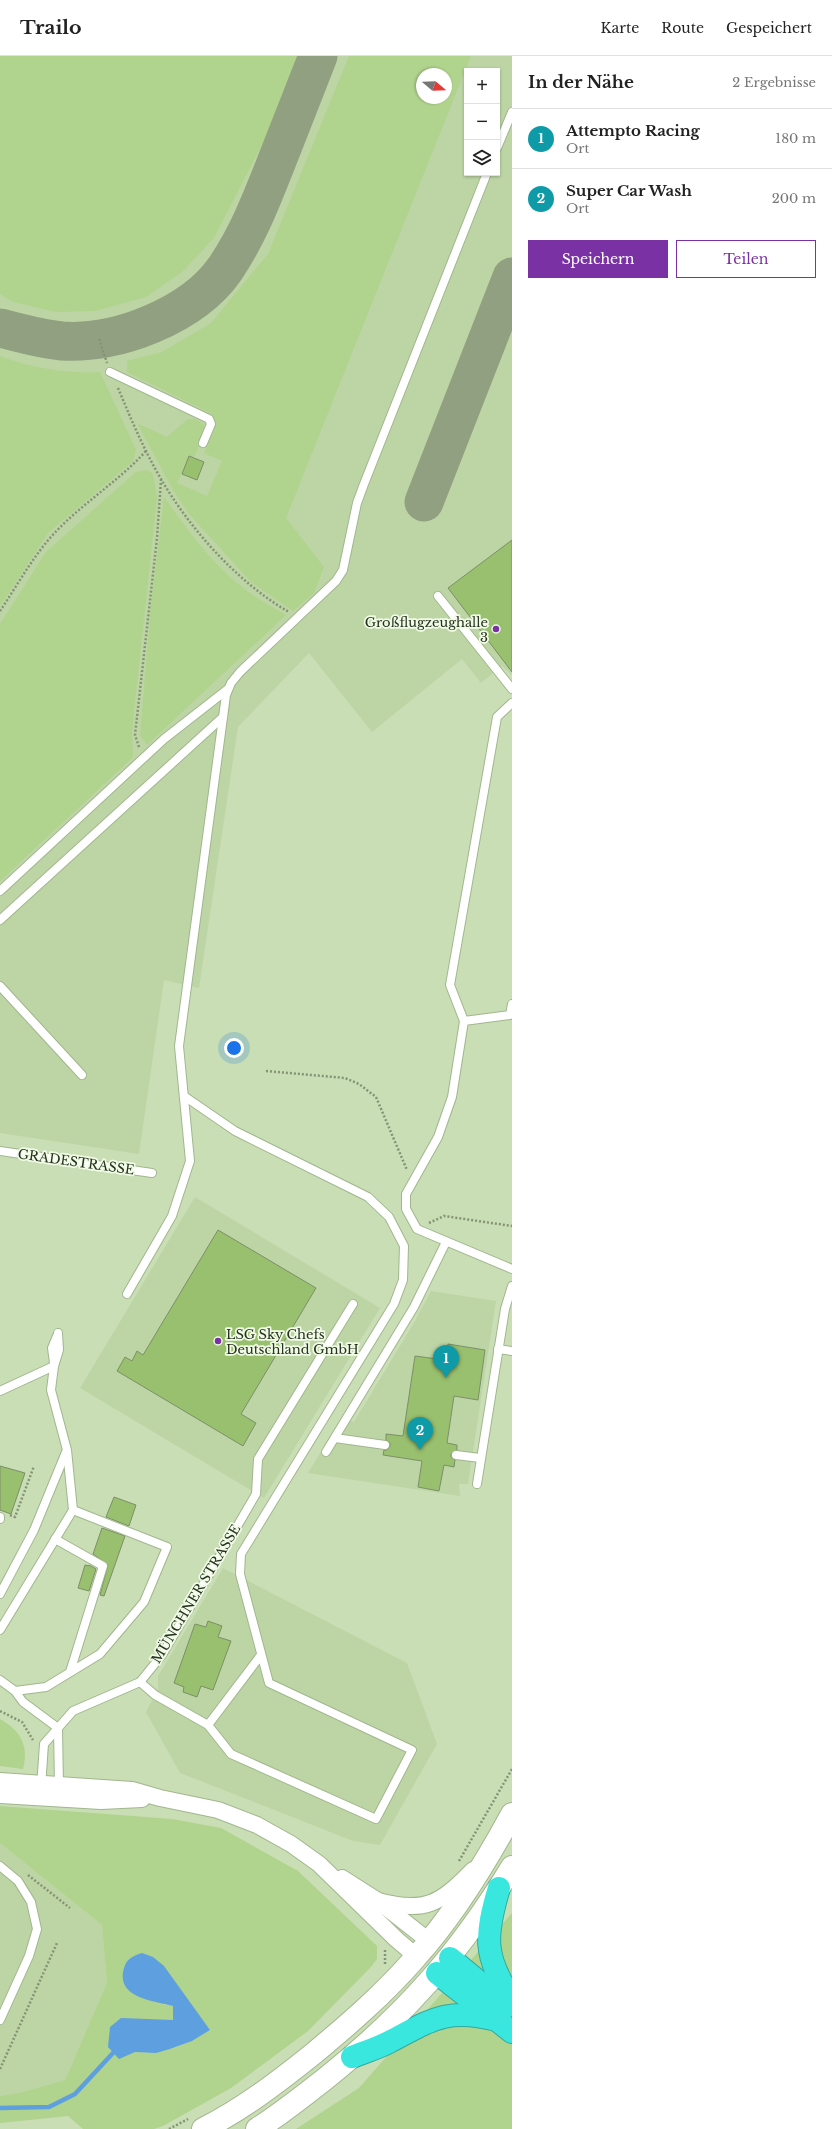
<!DOCTYPE html>
<html lang="de">
<head>
<meta charset="utf-8">
<style>
  :root { --surface:#fff; --page:#f6f6f6; --text:#222; --muted:#767676; --line:#e0e0e0; --accent:#7931a4 }
  body { margin:0; font-family:"Libre Baskerville",serif; background:var(--page); color:var(--text) }
  .controls { position:absolute; right:12px; top:12px; display:grid; overflow:hidden; border-radius:0px; box-shadow:0 1px 3px #0004 }
  .controls button { width:36px; height:36px; display:grid; place-items:center; padding:0; border:0; border-bottom:1px solid var(--line); background:var(--surface); color:var(--text); font:20px sans-serif }
  .compass { position:absolute; left:416px; top:12px; width:36px; height:36px; border-radius:50%; background:var(--surface); box-shadow:0 1px 3px #0004; rotate:109deg }
  .you { position:absolute; left:234px; top:992px; width:14px; height:14px; margin:-10px; border:3px solid #fff; border-radius:50%; background:#1a73e8; box-shadow:0 0 0 6px #1a73e833 }
  .badge { display:grid; place-items:center; width:26px; height:26px; border-radius:50%; background:var(--accent); color:#fff; font-size:13px; font-weight:700 }
  .pin { position:absolute; translate:-50% -33px; filter:drop-shadow(0 1px 2px #0008) }
  .pin::after { content:''; position:absolute; top:21px; width:14px; height:12px; background:inherit; clip-path:polygon(0 0,100% 0,50% 100%) }
  .list { margin:0; padding:0; list-style:none }
  h2 { display:flex; justify-content:space-between; align-items:center; height:52px; margin:0; padding:0 16px; font-size:17px }
  h2 small { font-size:13px; font-weight:400; color:var(--muted) }
  .list li { display:grid; grid-template-columns:26px 1fr auto; gap:12px; align-items:center; box-sizing:border-box; height:60px; padding:0 16px; border-top:1px solid var(--line) }
  .list b { display:block; font-size:15px; white-space:nowrap }
  .list p { margin:0; font-size:13px; white-space:nowrap; color:var(--muted) }
  .list em { font-size:13px; font-style:normal; color:var(--muted) }
  .actions { display:flex; gap:8px; padding:12px 16px }
  .actions a { flex:1; padding:9px 0; border:1px solid var(--accent); border-radius:0px; text-align:center; font-size:14px; color:var(--accent) }
  .actions .main { background:var(--accent); color:#fff }
  .icon { flex:none; width:22px; height:22px; fill:none; stroke:currentColor; stroke-width:2; stroke-linecap:round; stroke-linejoin:round }
  .map { position:relative; flex:none; width:512px; height:2073px; overflow:hidden }
  header { display:flex; align-items:center; gap:24px; box-sizing:border-box; height:56px; padding:0 20px; background:var(--surface); border-bottom:1px solid var(--line) }
  header strong { font-size:19px }
  nav { display:flex; gap:22px; margin-inline-start:auto; font-size:14px }
  main { display:flex }
  aside { flex:1; background:var(--surface) }
  .map>svg:first-child { display:block }
  .built { fill:#bdd5a5; fill-rule:evenodd }
  .green { fill:#b0d38d; fill-rule:evenodd }
  .water { fill:#5e9fe0 }
  .lines { fill:none; stroke-linecap:round; stroke-linejoin:round }
  .stream { stroke:#5e9fe0; stroke-width:4.5 }
  .taxiway { stroke:#90a080; stroke-width:39 }
  .building { fill:#99c06e; stroke:#7c8f69 }
  .service-casing { stroke:#a1b68e; stroke-width:10 }
  .minor-casing { stroke:#a1b68e; stroke-width:18 }
  .secondary-casing { stroke:#a1b68e; stroke-width:24 }
  .motorway-casing { stroke:#34a79c; stroke-width:24 }
  .path { stroke:#849375; stroke-width:2.5; stroke-dasharray:2 2; stroke-linecap:butt }
  .service { stroke:#fff; stroke-width:8 }
  .minor { stroke:#fff; stroke-width:16 }
  .secondary { stroke:#fff; stroke-width:22 }
  .motorway { stroke:#3ae7df; stroke-width:22 }
  .poi-dot { fill:#7931a4; stroke:#f0fbe6; stroke-width:1.5 }
  .labels { text-anchor:middle; dominant-baseline:central; stroke-width:3.5; stroke-linejoin:round; paint-order:stroke }
  .poi-label { font-size:13px; fill:#283020; stroke:#f0fbe6; text-anchor:end }
  .street-label { font-size:13px; fill:#283020; stroke:#f0fbe6 }
</style>
</head>
<body>
<header>
<strong>Trailo</strong>
<nav><a>Karte</a><a>Route</a><a>Gespeichert</a></nav>
</header>
<main>
<div class="map">
<svg width="512" height="2073" viewBox="0 0 512 2073">
  <rect width="100%" height="100%" fill="#c9deb5"/>
  <g class="built">
    <path d="M0,0H512V619L502,610L481,627L462,603L372,676L309,597L238,671L199,932L164,924L139,1098L0,1077ZM467,15H497V117H467ZM422,18H446V42H422Z"/>
    <polygon points="195,1141 380,1252 264,1442 80,1332"/>
    <polygon points="431,1235 496,1245 468,1428 459,1428 460,1440 308,1417 342,1361 354,1366 415,1265"/>
    <polygon points="223,1512 407,1607 437,1688 380,1789 353,1785 180,1717 146,1656 158,1633 158,1620"/>
    <polygon points="0,1787 102,1869 107,1927 65,2024 19,2037 0,2040"/>
  </g>
  <g class="green">
    <polygon points="0,0 297,0 270,73 214,182 182,216 146,241 95,255 56,256 13,246 0,238"/>
    <path d="M349,0H471L286,462L324,511L314,537L293,555L251,526L189,458L173,434L137,367L167,381L188,363H195L203,368L206,375L194,401L189,400L177,427L207,440L222,405L204,397L215,373L212,358L127,316V305L162,296L211,267L268,198ZM422,18H446V42H422Z"/>
    <path d="M0,300C32,312 67,318 100,316L136,394L133,405L48,477L0,550Z"/>
    <polygon points="147,414 153,418 157,441 132,675 133,701 0,825 0,568 46,496 136,416"/>
    <path d="M164,441C187,473 211,507 242,531C255,542 271,550 286,559L147,689L140,679L151,549Z"/>
    <path d="M0,1663C21,1675 29,1690 23,1713L0,1710Z"/>
    <path d="M0,1750L172,1763L221,1772L298,1815L377,1890V1903L370,1912L308,1975L231,2032L163,2070L154,2073H83L68,2060L0,2067V2040L19,2037L65,2024L107,1927L102,1869L0,1787ZM175,1927L210,1974C184,1990 166,1998 135,1996L160,1965H173V1950L162,1948Z"/>
    <polygon points="512,1857 512,2073 296,2073 359,2032"/>
  </g>
  <path class="water" d="M142,1897L153,1901L164,1910L210,1974L192,1985L170,1993L156,1997L135,1996L119,2003L108,1991L110,1971L121,1962L173,1964V1950C154,1945 115,1942 124,1912C127,1902 133,1900 142,1897Z"/>
  <g class="lines">
    <polyline class="stream" points="0,2052 49,2051 75,2038 113,1997"/>
    <g class="taxiway">
      <path d="M0,272C20,277 41,283 62,285C117,289 193,259 225,213C248,179 261,145 276,107C290,71 304,36 318,0"/>
      <polyline points="424,446 512,221"/>
    </g>
  </g>
  <g class="building">
    <polygon points="189,400 204,406 197,424 182,418"/>
    <polygon points="512,484 512,616 448,532"/>
    <polygon points="218,1174 316,1232 241,1358 256,1367 243,1390 117,1315 125,1301 132,1305 137,1295 143,1299"/>
    <polygon points="448,1288 485,1294 478,1344 454,1340 447,1387 457,1389 457,1394 451,1398 451,1401 455,1404 454,1411 444,1409 439,1435 418,1431 422,1405 383,1399 384,1394 387,1394 390,1390 390,1387 386,1384 386,1378 403,1380 415,1300 445,1304"/>
    <polygon points="0,1410 25,1417 11,1458 0,1454"/>
    <polygon points="114,1441 136,1449 129,1470 106,1461"/>
    <polygon points="102,1472 125,1480 104,1540 100,1539 108,1509 93,1498"/>
    <polygon points="85,1509 89,1510 89,1509 96,1513 89,1535 78,1532"/>
    <polygon points="208,1565 222,1570 218,1581 231,1585 213,1634 201,1630 197,1641 183,1636 184,1631 174,1627 195,1568 206,1571"/>
  </g>
  <g class="lines">
    <defs>
      <g id="service">
        <polyline points="497,92 512,56"/>
        <polyline points="110,316 209,363 211,368 203,387"/>
        <polyline points="438,540 512,633"/>
        <polyline points="0,835 164,683 228,633"/>
        <polyline points="0,864 223,661"/>
        <polyline points="0,930 82,1019"/>
        <polyline points="512,948 510,959 464,965 452,1041 438,1081 406,1138 406,1153 417,1173 512,1213"/>
        <polyline points="464,965 450,929 497,661 512,647"/>
        <polyline points="184,1040 235,1075 368,1141 389,1161 404,1190 403,1224 394,1248 241,1498 240,1518 269,1627 412,1694 376,1763 231,1698 208,1669 261,1599"/>
        <polyline points="0,1095 152,1117"/>
        <polyline points="127,1238 172,1160 190,1105 179,990 226,639 231,627 240,616 336,525 343,514 357,447 364,428 487,117"/>
        <polyline points="498,1293 512,1295"/>
        <polyline points="54,1307 52,1292 57,1280"/>
        <polyline points="0,1335 54,1310"/>
        <polyline points="335,1382 385,1389"/>
        <polyline points="326,1396 414,1251 446,1186"/>
        <polyline points="456,1399 480,1402"/>
        <polyline points="477,1428 505,1253 512,1230"/>
        <polyline points="0,1461 0,1463"/>
        <polyline points="55,1483 103,1510 70,1616"/>
        <polyline points="0,1538 34,1474 66,1396"/>
        <polyline points="0,1574 73,1454"/>
        <polyline points="0,1624 15,1635"/>
        <polyline points="140,1626 155,1639 208,1669"/>
        <polyline points="58,1672 23,1646 15,1635 46,1631 100,1598 144,1546 167,1491 73,1454 67,1394 51,1334 54,1310 59,1294 58,1277"/>
        <polyline points="58,1672 59,1731"/>
        <polyline points="41,1731 44,1688 73,1655 140,1626 162,1599 256,1438 258,1403 353,1248"/>
        <polyline points="0,1810 18,1825 31,1846 37,1873 29,1900 0,1964"/>
      </g>
      <g id="minor">
        <polyline points="0,1725 132,1734 160,1742 218,1754 257,1769 291,1788 319,1808 396,1883 417,1901"/>
        <polyline points="0,1739 101,1745 142,1743"/>
        <polyline points="342,1822 378,1845 429,1885"/>
        <path d="M378,1845C425,1858 441,1847 473,1814"/>
      </g>
      <g id="secondary">
        <path d="M203,2073C243,2053 278,2026 313,1998C349,1968 385,1937 416,1901C453,1860 486,1806 512,1758"/>
        <path d="M257,2073C281,2058 303,2040 325,2023C405,1959 459,1898 512,1811"/>
      </g>
      <g id="motorway">
        <path d="M499,1832C485,1879 483,1901 512,1943"/>
        <polyline points="450,1902 508,1950"/>
        <polyline points="437,1917 512,1976"/>
        <path d="M352,2001C364,1996 378,1992 389,1986C431,1964 447,1951 497,1964"/>
      </g>
    </defs>
    <use href="#service" class="service-casing"/>
    <use href="#minor" class="minor-casing"/>
    <use href="#secondary" class="secondary-casing"/>
    <use href="#motorway" class="motorway-casing"/>
    <g class="path">
      <polyline points="99,283 107,307"/>
      <path d="M118,332C131,363 144,394 161,423C190,473 238,527 289,556"/>
      <path d="M0,555C16,531 31,504 50,482C79,449 117,427 146,395"/>
      <polyline points="139,691 135,679 157,482 161,424"/>
      <polyline points="266,1015 345,1022 359,1028 376,1041 407,1114"/>
      <polyline points="429,1167 444,1160 512,1170"/>
      <polyline points="10,1459 15,1461 34,1410"/>
      <polyline points="0,1655 22,1666 33,1684"/>
      <polyline points="459,1805 512,1713"/>
      <polyline points="28,1819 70,1852"/>
      <polyline points="385,1908 385,1893"/>
      <polyline points="0,2013 57,1887"/>
      <polyline points="169,2073 188,2063"/>
    </g>
    <use href="#service" class="service"/>
    <use href="#minor" class="minor"/>
    <use href="#secondary" class="secondary"/>
    <use href="#motorway" class="motorway"/>
  </g>
  <g class="poi-dot">
    <circle cx="496" cy="573" r="4"/>
    <circle cx="218" cy="1285" r="4"/>
  </g>
  <g class="labels">
    <g class="poi-label">
      <text x="488" y="566">Großflugzeughalle<tspan x="488" dy="15">3</tspan></text>
      <text x="226" y="1278" text-anchor="start">LSG Sky Chefs<tspan x="226" dy="15">Deutschland GmbH</tspan></text>
    </g>
    <g class="street-label">
      <text transform="translate(76 1106) rotate(8)">GRADESTRASSE</text>
      <text transform="translate(196 1538) rotate(-59)">MÜNCHNER STRASSE</text>
    </g>
  </g>
</svg>
<div class="controls">
<button>+</button>
<button>−</button>
<button><svg class="icon" aria-label="layers" viewBox="0 0 24 24"><path d="M12 4l9 5-9 5-9-5zM3 14l9 5 9-5"/></svg></button>
</div>
<svg class="compass" viewBox="-18 -18 36 36"><path d="M0-13l5 13h-10z" fill="#e53935"/><path d="M0 13l5-13h-10z" fill="#767676"/></svg>
<div class="you"></div>
<div class="pin badge" style="left:446px;top:1322px;background:#0f9aa8">1</div>
<div class="pin badge" style="left:420px;top:1394px;background:#0f9aa8">2</div>
</div>
<aside>
<h2>In der Nähe<small>2 Ergebnisse</small></h2>
<ul class="list">
<li><span class="badge" style="background:#0f9aa8">1</span><div><b>Attempto Racing</b><p>Ort</p></div><em>180 m</em></li>
<li><span class="badge" style="background:#0f9aa8">2</span><div><b>Super Car Wash</b><p>Ort</p></div><em>200 m</em></li>
</ul>
<div class="actions"><a class="main">Speichern</a><a>Teilen</a></div>
</aside>
</main>
</body>
</html>
